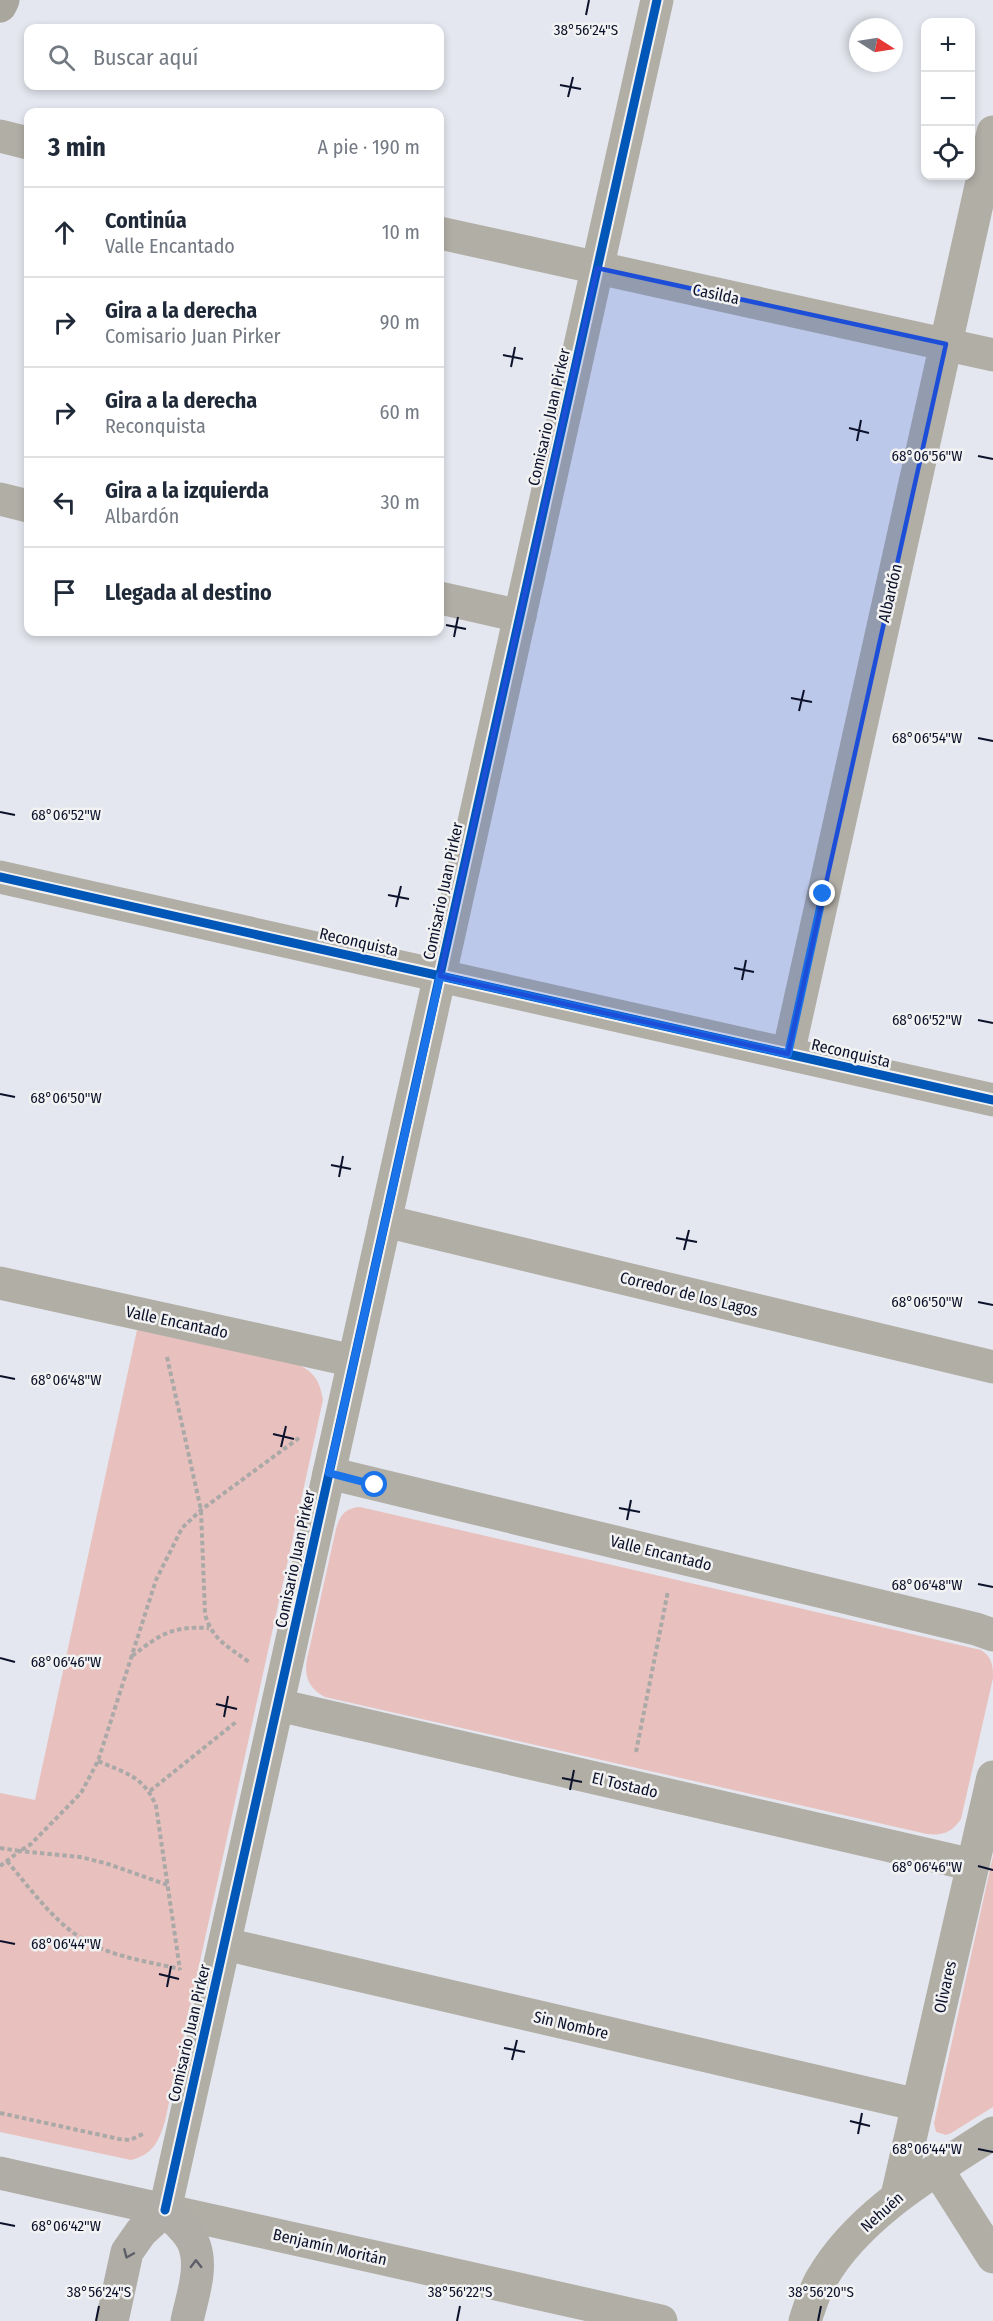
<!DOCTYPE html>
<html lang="es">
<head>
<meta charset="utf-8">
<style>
  :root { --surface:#fff; --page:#f6f6f7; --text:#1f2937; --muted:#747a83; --line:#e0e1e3 }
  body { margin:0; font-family:"Fira Sans Condensed",sans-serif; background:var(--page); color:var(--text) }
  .controls { position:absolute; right:18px; top:18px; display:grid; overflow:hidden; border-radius:12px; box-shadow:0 3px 9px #0003 }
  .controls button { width:54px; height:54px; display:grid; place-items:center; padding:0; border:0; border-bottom:2px solid var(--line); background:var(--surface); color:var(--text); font:30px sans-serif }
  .compass { position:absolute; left:849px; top:18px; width:54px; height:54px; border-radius:50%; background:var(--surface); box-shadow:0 3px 9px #0003; rotate:102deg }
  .stop { position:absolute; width:18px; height:18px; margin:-14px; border:4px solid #1a73e8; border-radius:50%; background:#fff }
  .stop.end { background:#1a73e8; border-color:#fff; box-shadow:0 2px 6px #0008 }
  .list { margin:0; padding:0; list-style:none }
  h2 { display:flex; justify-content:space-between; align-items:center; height:78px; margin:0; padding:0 24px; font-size:26px }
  h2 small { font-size:20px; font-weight:400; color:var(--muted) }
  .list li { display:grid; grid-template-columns:39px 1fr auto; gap:18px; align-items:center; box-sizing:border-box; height:90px; padding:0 24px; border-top:2px solid var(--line) }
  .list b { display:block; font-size:22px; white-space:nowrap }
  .list p { margin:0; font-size:20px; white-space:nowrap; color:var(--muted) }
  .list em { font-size:20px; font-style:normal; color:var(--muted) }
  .icon { flex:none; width:33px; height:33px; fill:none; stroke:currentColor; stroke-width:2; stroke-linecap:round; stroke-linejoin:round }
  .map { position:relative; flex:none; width:993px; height:2321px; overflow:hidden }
  .search { position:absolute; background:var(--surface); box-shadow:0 3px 9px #0003; left:24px; top:24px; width:420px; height:66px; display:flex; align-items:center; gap:15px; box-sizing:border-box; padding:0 21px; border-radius:12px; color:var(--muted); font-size:22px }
  .panel { position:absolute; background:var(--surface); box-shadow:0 3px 9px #0003; left:24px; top:108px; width:420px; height:528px; border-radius:12px }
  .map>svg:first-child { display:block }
  .green { fill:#e8c1be }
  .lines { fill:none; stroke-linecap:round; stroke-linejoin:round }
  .path { stroke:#aaa9a8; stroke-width:4; stroke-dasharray:4.5 3; stroke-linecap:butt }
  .street { stroke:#b1aea6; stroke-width:33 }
  .secondary { stroke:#afada6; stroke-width:33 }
  .primary { stroke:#a9a69e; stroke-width:33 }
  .cycleway-casing { stroke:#f2f2f2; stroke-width:13 }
  .cycleway { stroke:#0057b8; stroke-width:9 }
  .oneway { stroke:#5d5f68 }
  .route { stroke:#1a73e8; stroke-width:8 }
  .marked { fill:#1d4ed8; fill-opacity:0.2; stroke:#1d4ed8; stroke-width:4.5; stroke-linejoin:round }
  .ticks { fill:none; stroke:#0b112a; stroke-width:2 }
  .labels { text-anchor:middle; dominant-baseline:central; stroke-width:5; stroke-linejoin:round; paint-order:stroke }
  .street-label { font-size:16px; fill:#0b112a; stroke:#f2f2f2 }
  .ticks-label { font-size:15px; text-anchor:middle; fill:#0b112a; stroke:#f2f2f2; stroke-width:5; stroke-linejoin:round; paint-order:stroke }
</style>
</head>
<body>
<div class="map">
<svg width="993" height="2321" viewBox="0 0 993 2321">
  <rect width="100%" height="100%" fill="#e4e7ef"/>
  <g class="green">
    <path d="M137,1330L296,1364C314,1371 320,1381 323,1400L165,2121C159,2142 152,2155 131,2160L0,2132V1793L35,1800Z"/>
    <path d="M360,1507L981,1650C992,1657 993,1665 993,1678L961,1819C952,1832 943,1836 927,1834L325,1697C308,1688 304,1676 307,1659L336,1529C340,1515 345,1508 360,1507Z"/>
    <polygon points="993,1856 993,2107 951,2133 946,2135 936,2132 934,2123"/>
  </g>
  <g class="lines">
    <g class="path">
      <path d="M167,1357L201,1510L205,1614C212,1640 229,1647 249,1662"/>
      <path d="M132,1656C161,1634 171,1626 209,1628"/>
      <polyline points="636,1752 668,1591"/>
      <path d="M98,1761C125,1773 144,1776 156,1806L180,1970"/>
      <polyline points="150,1791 236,1722"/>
      <polyline points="0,1848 20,1851 31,1844 81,1793 98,1761 156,1580 182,1528 201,1510 299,1438"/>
      <path d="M7,1861C35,1894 61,1933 102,1949C127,1959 154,1963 180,1969"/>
      <polyline points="0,1866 20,1851 80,1857 105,1863 168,1885"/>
      <polyline points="0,2113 119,2139 130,2140 145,2133"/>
    </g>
    <g class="street">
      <polyline points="657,0 165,2210 661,2321"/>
      <polyline points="0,136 28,143"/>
      <polyline points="440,233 993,355"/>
      <polyline points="0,499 28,506"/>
      <polyline points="440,598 520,616"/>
      <polyline points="0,877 993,1100"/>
      <polyline points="788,1054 993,132"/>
      <polyline points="385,1221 993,1367"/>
      <polyline points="0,1283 354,1361"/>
      <polyline points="329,1473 976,1629 993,1635"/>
      <polyline points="278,1705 973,1865"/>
      <polyline points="225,1944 918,2105"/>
      <polyline points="937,2169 993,2257"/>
      <polyline points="897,2196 993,1777"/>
      <path d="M805,2321C810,2306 814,2291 822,2278C859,2214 933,2172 993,2133"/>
    </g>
    <g class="secondary">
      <polyline points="0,2173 165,2210"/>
      <path d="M165,2210C175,2220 188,2230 193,2242C204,2266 192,2297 187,2321"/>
      <polyline points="112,2321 127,2252 141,2232 165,2210"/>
    </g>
    <polyline class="primary" points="0,6 3,0"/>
    <defs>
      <g id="cycleway">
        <polyline points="0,877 993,1100"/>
        <polyline points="165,2210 657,0"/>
      </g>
    </defs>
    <use href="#cycleway" class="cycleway-casing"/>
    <use href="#cycleway" class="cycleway"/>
  </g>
  <defs><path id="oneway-chevron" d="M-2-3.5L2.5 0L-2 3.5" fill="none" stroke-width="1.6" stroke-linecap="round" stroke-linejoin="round" transform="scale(1.5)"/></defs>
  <g class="oneway">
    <use href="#oneway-chevron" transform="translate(128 2254) rotate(113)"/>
    <use href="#oneway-chevron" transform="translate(196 2264) rotate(-91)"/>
  </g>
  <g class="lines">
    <polyline class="route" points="375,1485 329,1473 440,976 788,1054 823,894"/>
  </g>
  <path class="marked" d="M597,268L946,344L788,1054L440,976Z"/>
  <path class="ticks" d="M586,15L589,0M560,85L581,89M568,97L573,77M503,355L523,359M511,367L515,347M849,428L869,433M857,441L861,420M978,456L993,459M446,625L466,629M454,637L458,617M791,698L812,702M799,711L804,690M978,738L993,741M0,812L15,815M388,895L409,899M396,907L401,886M734,968L754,972M742,980L746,960M978,1020L993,1023M0,1094L15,1097M331,1165L351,1169M339,1177L343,1156M676,1238L697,1242M684,1250L689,1230M978,1302L993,1305M0,1376L15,1379M273,1434L294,1439M281,1447L286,1426M619,1508L640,1512M627,1520L631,1500M978,1584L993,1587M0,1658L15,1662M216,1704L237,1709M224,1717L228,1696M562,1778L582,1782M570,1790L574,1770M978,1866L993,1870M0,1941L15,1944M159,1974L179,1979M167,1987L171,1966M504,2048L525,2052M512,2060L517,2040M850,2121L870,2126M858,2134L862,2113M978,2149L993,2152M0,2223L15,2226M96,2321L99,2306M457,2321L460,2306M818,2321L821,2306"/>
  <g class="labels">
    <g class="street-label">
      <text transform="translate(716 294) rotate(12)">Casilda</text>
      <text transform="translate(549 417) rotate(-77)">Comisario Juan Pirker</text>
      <text transform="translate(890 593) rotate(-77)">Albardón</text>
      <text transform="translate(443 891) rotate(-78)">Comisario Juan Pirker</text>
      <text transform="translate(359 942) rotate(13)">Reconquista</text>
      <text transform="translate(851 1053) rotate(13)">Reconquista</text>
      <text transform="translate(689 1294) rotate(14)">Corredor de los Lagos</text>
      <text transform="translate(177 1322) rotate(12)">Valle Encantado</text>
      <text transform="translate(661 1553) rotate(14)">Valle Encantado</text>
      <text transform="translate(295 1559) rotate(-78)">Comisario Juan Pirker</text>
      <text transform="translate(625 1785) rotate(13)">El Tostado</text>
      <text transform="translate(945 1987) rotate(-77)">Olivares</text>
      <text transform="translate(571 2025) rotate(13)">Sin Nombre</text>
      <text transform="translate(189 2033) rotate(-77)">Comisario Juan Pirker</text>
      <text transform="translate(882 2212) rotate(-42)">Nehuén</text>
      <text transform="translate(330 2247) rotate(13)">Benjamín Moritán</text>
    </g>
  </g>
  <g class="ticks-label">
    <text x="586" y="35">38°56'24"S</text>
    <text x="927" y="461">68°06'56"W</text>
    <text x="927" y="743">68°06'54"W</text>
    <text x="66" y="820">68°06'52"W</text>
    <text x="927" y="1025">68°06'52"W</text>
    <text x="66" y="1103">68°06'50"W</text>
    <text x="927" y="1307">68°06'50"W</text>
    <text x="66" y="1385">68°06'48"W</text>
    <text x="927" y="1590">68°06'48"W</text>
    <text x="66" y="1667">68°06'46"W</text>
    <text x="927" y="1872">68°06'46"W</text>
    <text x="66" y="1949">68°06'44"W</text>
    <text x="927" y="2154">68°06'44"W</text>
    <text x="66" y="2231">68°06'42"W</text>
    <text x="99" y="2297">38°56'24"S</text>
    <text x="460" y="2297">38°56'22"S</text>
    <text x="821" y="2297">38°56'20"S</text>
  </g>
</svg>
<div class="controls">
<button>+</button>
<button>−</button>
<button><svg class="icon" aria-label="locate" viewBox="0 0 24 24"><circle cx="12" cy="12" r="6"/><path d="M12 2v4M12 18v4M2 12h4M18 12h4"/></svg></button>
</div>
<svg class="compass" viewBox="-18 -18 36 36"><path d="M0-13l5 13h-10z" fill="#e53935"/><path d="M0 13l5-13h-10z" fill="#747a83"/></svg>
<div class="stop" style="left:375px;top:1485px"></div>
<div class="stop end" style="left:823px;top:894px"></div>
<div class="search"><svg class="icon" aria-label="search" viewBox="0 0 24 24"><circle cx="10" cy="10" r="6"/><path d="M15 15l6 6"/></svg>Buscar aquí</div>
<section class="panel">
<h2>3 min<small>A pie · 190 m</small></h2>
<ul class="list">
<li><svg class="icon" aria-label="ahead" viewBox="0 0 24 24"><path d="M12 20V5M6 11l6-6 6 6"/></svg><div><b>Continúa</b><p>Valle Encantado</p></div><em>10 m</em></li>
<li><svg class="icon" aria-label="right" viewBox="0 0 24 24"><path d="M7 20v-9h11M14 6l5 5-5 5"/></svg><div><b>Gira a la derecha</b><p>Comisario Juan Pirker</p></div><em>90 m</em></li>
<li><svg class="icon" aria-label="right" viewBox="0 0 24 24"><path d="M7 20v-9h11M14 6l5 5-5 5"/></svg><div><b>Gira a la derecha</b><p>Reconquista</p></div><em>60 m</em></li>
<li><svg class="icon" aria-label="left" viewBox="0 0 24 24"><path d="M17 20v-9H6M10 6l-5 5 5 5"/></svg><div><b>Gira a la izquierda</b><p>Albardón</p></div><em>30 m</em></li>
<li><svg class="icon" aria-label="arrive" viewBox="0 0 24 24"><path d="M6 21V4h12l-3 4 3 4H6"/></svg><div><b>Llegada al destino</b></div></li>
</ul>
</section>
</div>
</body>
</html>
